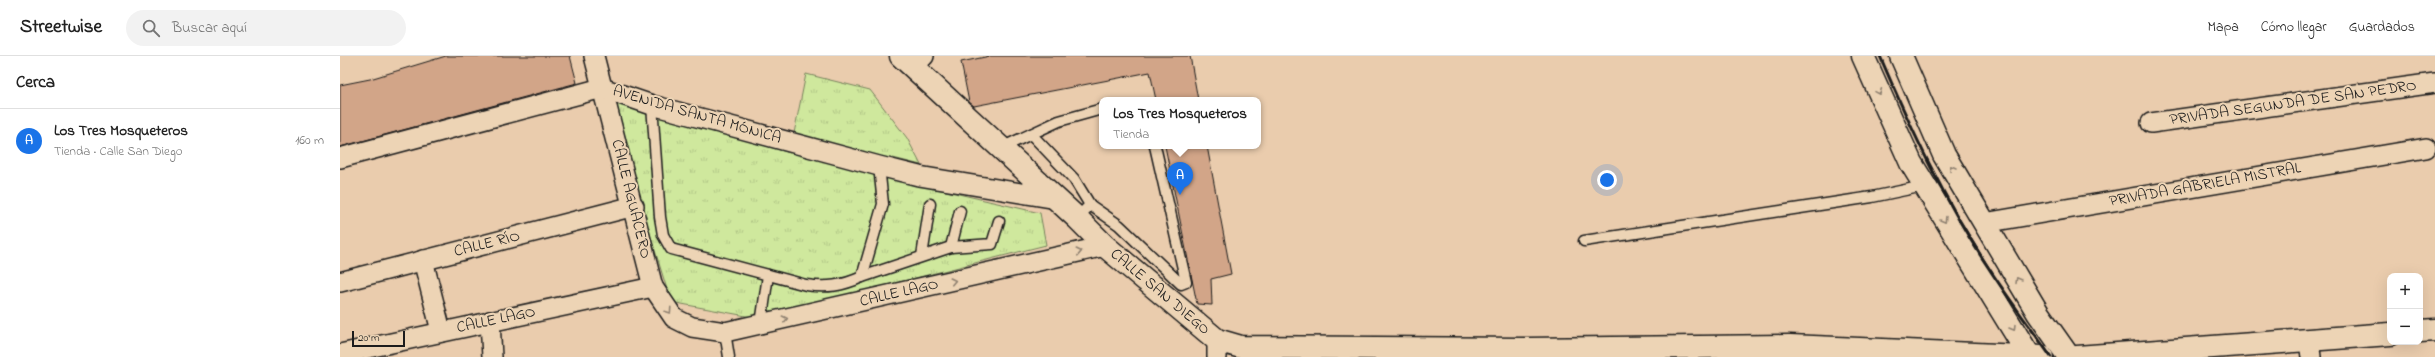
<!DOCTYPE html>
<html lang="es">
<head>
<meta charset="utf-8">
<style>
  :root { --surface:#fff; --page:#f2f2f2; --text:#222; --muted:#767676; --line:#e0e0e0; --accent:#1a73e8 }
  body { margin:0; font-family:"Indie Flower",sans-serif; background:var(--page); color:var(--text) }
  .controls { position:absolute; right:12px; bottom:12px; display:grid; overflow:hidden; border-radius:8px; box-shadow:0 4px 16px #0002 }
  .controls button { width:36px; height:36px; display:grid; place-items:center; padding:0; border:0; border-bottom:1px solid var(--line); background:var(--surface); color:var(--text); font:20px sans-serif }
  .scale { position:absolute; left:12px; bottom:10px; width:53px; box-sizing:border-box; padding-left:4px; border:2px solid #1c1c1c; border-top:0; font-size:11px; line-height:14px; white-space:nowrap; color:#1c1c1c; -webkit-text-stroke:3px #edd4b5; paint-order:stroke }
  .you { position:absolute; left:1267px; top:124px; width:14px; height:14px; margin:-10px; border:3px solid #fff; border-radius:50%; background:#1a73e8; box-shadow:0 0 0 6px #1a73e833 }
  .badge { display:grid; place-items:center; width:26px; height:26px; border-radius:50%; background:var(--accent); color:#fff; font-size:13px; font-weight:700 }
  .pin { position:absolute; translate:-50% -33px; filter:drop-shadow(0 1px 2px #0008) }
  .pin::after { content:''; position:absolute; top:21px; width:14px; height:12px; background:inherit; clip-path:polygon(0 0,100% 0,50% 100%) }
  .popup { position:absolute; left:759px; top:41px; width:162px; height:52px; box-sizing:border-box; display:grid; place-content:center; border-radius:8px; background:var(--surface); filter:drop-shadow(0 1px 3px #0005); font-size:13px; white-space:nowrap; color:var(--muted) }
  .popup b { font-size:15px; color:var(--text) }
  .popup::after { content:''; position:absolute; left:50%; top:100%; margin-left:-8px; border:8px solid transparent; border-top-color:var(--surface) }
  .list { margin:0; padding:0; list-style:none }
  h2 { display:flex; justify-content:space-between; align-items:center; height:52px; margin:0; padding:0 16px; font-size:17px }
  h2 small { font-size:13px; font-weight:400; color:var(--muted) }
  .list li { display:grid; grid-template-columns:26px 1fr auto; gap:12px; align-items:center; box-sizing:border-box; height:64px; padding:0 16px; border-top:1px solid var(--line) }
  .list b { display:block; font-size:15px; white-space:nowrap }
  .list p { margin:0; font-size:13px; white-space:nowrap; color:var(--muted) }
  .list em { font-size:13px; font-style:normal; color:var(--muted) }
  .icon { flex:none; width:22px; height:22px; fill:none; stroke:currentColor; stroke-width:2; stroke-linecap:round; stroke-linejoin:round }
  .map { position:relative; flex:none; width:2095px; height:301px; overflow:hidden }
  header { display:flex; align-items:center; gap:24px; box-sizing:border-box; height:56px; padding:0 20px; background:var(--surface); border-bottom:1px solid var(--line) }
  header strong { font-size:19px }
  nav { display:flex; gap:22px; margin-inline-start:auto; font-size:14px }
  .search { width:280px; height:36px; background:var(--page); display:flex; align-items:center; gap:10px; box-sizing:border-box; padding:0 14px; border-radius:22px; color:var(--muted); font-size:15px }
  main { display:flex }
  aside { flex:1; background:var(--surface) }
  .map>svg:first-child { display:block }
  .grass { fill:url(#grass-tufts); stroke:#76825c }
  .building { fill:#d2a588; stroke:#1c1c1c }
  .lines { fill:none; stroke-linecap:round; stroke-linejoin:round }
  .lane-casing { stroke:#1c1c1c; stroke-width:13 }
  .street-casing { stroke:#1c1c1c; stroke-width:22 }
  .secondary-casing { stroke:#1c1c1c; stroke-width:25 }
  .lane { stroke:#edd4b5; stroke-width:10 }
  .street { stroke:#edd4b5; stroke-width:19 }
  .secondary { stroke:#edd4b5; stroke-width:22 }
  .rail { stroke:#1c1c1c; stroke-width:3 }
  .oneway { stroke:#8f8170 }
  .labels { text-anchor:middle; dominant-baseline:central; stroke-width:4; stroke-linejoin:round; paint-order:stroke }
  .street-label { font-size:16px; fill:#1c1c1c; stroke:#edd4b5 }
</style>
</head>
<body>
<header>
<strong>Streetwise</strong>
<div class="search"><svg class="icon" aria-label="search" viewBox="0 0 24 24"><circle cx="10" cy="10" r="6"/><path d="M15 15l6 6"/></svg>Buscar aquí</div>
<nav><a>Mapa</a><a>Cómo llegar</a><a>Guardados</a></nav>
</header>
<main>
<aside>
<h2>Cerca<small></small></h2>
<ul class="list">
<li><span class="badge">A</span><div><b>Los Tres Mosqueteros</b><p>Tienda · Calle San Diego</p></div><em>160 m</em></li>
</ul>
</aside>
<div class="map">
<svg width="2095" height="301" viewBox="0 0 2095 301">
  <defs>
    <pattern id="grass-tufts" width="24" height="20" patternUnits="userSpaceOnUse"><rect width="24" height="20" fill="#cfe89d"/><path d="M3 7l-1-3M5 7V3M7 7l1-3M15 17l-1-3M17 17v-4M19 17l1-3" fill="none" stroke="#b1c687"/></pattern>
  </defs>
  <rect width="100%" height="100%" fill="#eaccad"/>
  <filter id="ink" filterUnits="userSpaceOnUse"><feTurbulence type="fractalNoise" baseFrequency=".025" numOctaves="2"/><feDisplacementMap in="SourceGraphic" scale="8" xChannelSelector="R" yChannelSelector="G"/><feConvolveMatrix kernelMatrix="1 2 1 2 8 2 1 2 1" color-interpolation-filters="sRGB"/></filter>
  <g filter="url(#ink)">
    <polygon class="grass" points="466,18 530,34 567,82 581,109 553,102 550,122 700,157 706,189 417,262 331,246 272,56 278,46 450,97"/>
    <g class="building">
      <polygon points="106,0 230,0 237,27 0,91 0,29 30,23"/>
      <polygon points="650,0 850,0 858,44 816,44 810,16 634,50 629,46 621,6"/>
      <polygon points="825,90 867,90 891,218 871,223 872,249 857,248"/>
    </g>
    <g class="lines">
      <defs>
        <g id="lane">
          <path d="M312,49L320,161L323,179L331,193L466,229C487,232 502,230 522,221L543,148L539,110"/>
          <polyline points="691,78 734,123 750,149"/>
          <polyline points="661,92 719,65 762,53"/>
          <polyline points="737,162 750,149 779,169 841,228 846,226 815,90"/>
          <polyline points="1244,185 1532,141 1584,130"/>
          <polyline points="611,191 620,155"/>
          <polyline points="582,200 590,148"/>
          <polyline points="522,221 611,191 652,188 659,165"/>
          <polyline points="421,268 428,219"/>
          <polyline points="385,276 389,301"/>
        </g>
        <g id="street">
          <polyline points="254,0 313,231 334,262 352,271 385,276 765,190"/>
          <polyline points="566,5 584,0"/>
          <polyline points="1811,67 2095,27"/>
          <polyline points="0,102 262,32 312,49 539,110 579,120 717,143"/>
          <polyline points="1644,167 2086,92"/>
          <polyline points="83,204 101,275"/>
          <polyline points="0,226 294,150"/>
          <polyline points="150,265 152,301"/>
          <polyline points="1969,285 1971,301"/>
          <polyline points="0,298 313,231"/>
          <polyline points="877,301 877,284"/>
        </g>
        <g id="secondary">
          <polyline points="561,0 737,162 765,190 877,284 901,291 1186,293 1450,290 1702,301"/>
          <polyline points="1523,0 1571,107 1690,301"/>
          <polyline points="1561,0 1604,99 1698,257 1729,301"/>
          <polyline points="2080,275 2095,274"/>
          <polyline points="1737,301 2050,278"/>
        </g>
      </defs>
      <use href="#lane" class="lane-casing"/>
      <use href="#street" class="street-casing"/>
      <use href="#secondary" class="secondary-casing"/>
      <use href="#lane" class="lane"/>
      <use href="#street" class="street"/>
      <use href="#secondary" class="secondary"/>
      <path class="rail" d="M1540,0C1571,73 1605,146 1648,211C1668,242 1690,271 1711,301"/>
    </g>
    <defs><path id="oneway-chevron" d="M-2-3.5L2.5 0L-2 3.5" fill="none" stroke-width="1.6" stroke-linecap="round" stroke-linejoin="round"/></defs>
    <g class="oneway">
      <use href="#oneway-chevron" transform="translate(1539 36) rotate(66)"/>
      <use href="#oneway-chevron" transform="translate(1612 112) rotate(-121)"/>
      <use href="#oneway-chevron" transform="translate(1604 164) rotate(59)"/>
      <use href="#oneway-chevron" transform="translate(739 196) rotate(-13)"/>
      <use href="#oneway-chevron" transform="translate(1678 224) rotate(-121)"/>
      <use href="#oneway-chevron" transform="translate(613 225) rotate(-13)"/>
      <use href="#oneway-chevron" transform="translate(329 255) rotate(56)"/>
      <use href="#oneway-chevron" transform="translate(445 263) rotate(-13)"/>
      <use href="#oneway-chevron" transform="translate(1673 272) rotate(59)"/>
    </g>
  </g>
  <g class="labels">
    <g class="street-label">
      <text transform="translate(1953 47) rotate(-8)">PRIVADA SEGUNDA DE SAN PEDRO</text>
      <text transform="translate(357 59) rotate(16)">AVENIDA SANTA MÓNICA</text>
      <text transform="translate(1865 129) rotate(-10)">PRIVADA GABRIELA MISTRAL</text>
      <text transform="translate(291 143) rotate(76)">CALLE AGUACERO</text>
      <text transform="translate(147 188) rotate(-14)">CALLE RÍO</text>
      <text transform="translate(820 236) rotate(40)">CALLE SAN DIEGO</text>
      <text transform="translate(559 237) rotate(-13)">CALLE LAGO</text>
      <text transform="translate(156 264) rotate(-12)">CALLE LAGO</text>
    </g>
  </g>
</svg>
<div class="controls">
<button>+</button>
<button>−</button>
</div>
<div class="scale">20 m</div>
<div class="you"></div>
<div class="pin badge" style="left:840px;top:139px">A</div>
<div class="popup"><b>Los Tres Mosqueteros</b>Tienda</div>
</div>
</main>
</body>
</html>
